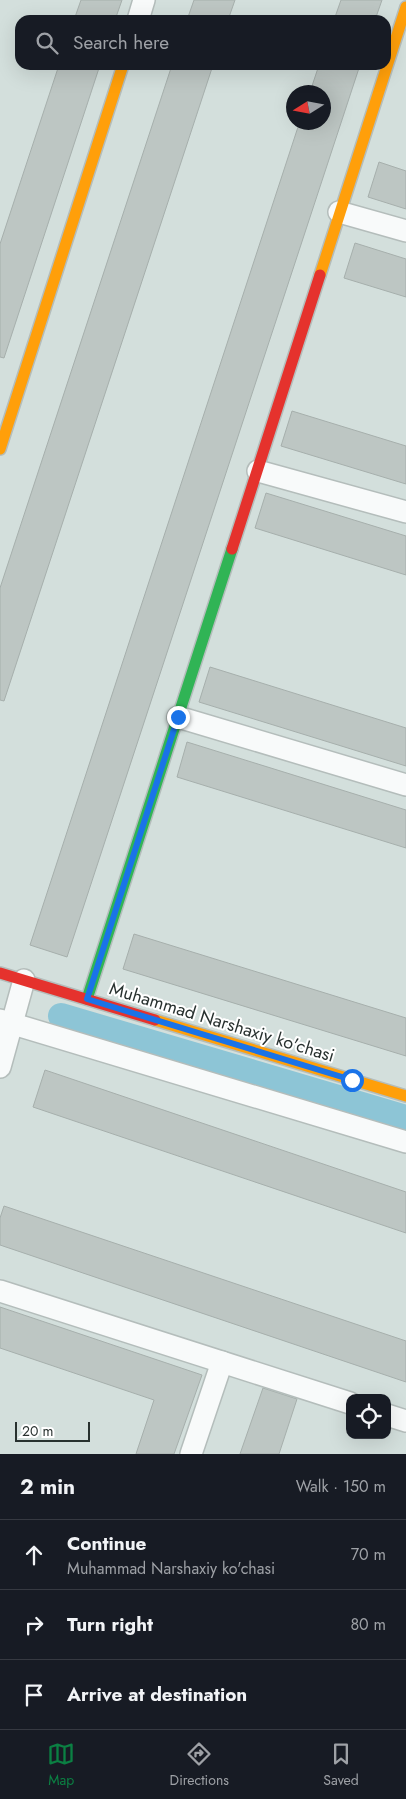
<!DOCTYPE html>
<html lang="en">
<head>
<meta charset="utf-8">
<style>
  :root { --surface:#171b24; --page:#20242c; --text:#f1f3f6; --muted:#9ea1a6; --line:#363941; --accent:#0b8043 }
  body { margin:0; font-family:Jost,sans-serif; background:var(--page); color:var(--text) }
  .controls { position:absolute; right:15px; bottom:15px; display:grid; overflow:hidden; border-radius:10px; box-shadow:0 5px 20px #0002 }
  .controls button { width:45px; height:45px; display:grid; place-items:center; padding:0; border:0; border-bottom:1px solid var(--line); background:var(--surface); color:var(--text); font:25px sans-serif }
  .compass { position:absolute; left:286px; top:85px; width:45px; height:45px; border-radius:50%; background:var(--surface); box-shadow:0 5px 20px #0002; rotate:259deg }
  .scale { position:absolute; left:15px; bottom:12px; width:75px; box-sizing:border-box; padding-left:5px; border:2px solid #28312f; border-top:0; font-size:14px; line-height:18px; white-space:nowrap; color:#28312f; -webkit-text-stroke:4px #fff; paint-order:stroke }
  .stop { position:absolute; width:15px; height:15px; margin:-11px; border:4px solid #1a73e8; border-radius:50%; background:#fff }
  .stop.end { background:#1a73e8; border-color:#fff; box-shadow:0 1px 5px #0008 }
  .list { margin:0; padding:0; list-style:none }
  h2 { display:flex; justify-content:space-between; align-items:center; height:65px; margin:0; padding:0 20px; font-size:21px }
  h2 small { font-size:16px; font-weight:400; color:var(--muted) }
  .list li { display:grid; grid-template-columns:32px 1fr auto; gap:15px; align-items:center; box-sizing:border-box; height:70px; padding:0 20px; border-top:1px solid var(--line) }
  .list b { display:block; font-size:19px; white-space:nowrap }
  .list p { margin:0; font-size:16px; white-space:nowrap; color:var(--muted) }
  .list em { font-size:16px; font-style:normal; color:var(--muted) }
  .icon { flex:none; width:28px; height:28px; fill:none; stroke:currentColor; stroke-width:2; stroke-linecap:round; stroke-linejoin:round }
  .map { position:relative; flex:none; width:406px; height:1454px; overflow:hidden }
  .search { position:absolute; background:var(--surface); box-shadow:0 5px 20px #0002; left:15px; right:15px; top:15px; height:55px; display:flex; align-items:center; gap:12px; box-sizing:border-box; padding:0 18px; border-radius:15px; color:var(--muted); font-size:19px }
  .sheet { height:275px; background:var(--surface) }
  nav { display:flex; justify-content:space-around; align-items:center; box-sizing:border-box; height:70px; border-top:1px solid var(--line); background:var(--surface); font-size:14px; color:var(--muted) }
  nav a { display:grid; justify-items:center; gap:2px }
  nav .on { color:var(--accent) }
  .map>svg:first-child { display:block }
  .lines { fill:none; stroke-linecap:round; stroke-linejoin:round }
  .canal { stroke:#8dc5d6; stroke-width:26 }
  .building { fill:#bdc6c3; stroke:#a6afac }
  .street-casing { stroke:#b4bdbb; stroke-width:24 }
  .fast-casing { stroke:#b4bdbb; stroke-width:14 }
  .slow-casing { stroke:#b4bdbb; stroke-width:14 }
  .jam-casing { stroke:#b4bdbb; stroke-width:14 }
  .street { stroke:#f8fafa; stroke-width:21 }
  .fast { stroke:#30b455; stroke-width:11 }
  .slow { stroke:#ff9f0a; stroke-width:11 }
  .jam { stroke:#e5322d; stroke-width:11 }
  .route { stroke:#1a73e8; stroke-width:6 }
  .labels { text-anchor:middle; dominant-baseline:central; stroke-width:4; stroke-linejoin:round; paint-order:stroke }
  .street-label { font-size:18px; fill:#28312f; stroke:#fff }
</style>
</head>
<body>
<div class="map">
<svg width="406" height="1454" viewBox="0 0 406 1454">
  <rect width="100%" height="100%" fill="#d3dfdc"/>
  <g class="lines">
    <polyline class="canal" points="61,1016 406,1118"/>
  </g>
  <g class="building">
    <polygon points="81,0 122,0 115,20 74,20"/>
    <polygon points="194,0 235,0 228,20 187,20"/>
    <polygon points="341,0 382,0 375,20 334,20"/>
    <polygon points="59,65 100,65 4,358 0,357 0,244"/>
    <polygon points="172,65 213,65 4,701 0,700 0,588"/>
    <polygon points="319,65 360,65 67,957 30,945 297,130 300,122 324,122 324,92 310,92"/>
    <polygon points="379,162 406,171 406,209 368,197"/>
    <polygon points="355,243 406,259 406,297 344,278"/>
    <polygon points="292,411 406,446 406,484 281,446"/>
    <polygon points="266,493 406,536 406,575 255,528"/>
    <polygon points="210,667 406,728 406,766 199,702"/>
    <polygon points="187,742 406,810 406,848 177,777"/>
    <polygon points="134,934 406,1018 406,1056 123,969"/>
    <polygon points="45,1070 406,1192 406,1233 33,1107"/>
    <polygon points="4,1206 406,1341 406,1382 0,1245 0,1218"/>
    <polygon points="0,1307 202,1375 174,1454 136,1454 154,1400 0,1348"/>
    <polygon points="263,1388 297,1399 279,1454 240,1454"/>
  </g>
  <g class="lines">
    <defs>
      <g id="street">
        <polyline points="138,20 144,0"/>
        <polyline points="339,212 406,231"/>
        <polyline points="258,471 406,512"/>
        <polyline points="178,717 406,785"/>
        <polyline points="0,1020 406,1142"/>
        <polyline points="0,1067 24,980"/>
        <polyline points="0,1291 350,1403"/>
        <polyline points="387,1415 406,1421"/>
        <polyline points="191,1454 222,1362"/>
      </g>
      <polyline id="fast" points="87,999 232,549"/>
      <g id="slow">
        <polyline points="320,275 406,7"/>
        <polyline points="0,449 123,65"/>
        <polyline points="155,1020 406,1096"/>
      </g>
      <g id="jam">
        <polyline points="232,549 320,275"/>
        <polyline points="0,973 155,1020"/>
      </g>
    </defs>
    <use href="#street" class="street-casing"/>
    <use href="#fast" class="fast-casing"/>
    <use href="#slow" class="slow-casing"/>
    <use href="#jam" class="jam-casing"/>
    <use href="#street" class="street"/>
    <use href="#fast" class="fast"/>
    <use href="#slow" class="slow"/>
    <use href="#jam" class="jam"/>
  </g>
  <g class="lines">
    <polyline class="route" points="178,717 87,999 352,1080"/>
  </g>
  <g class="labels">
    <g class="street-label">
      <text transform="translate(222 1022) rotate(17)">Muhammad Narshaxiy ko'chasi</text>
    </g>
  </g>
</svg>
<div class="controls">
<button><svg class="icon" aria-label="locate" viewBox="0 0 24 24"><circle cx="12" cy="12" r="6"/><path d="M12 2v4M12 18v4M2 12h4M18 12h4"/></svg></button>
</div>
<svg class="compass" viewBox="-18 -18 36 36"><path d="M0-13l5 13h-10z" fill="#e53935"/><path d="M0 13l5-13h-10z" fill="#9ea1a6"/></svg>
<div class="scale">20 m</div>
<div class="stop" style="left:352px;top:1080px"></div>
<div class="stop end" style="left:178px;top:717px"></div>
<div class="search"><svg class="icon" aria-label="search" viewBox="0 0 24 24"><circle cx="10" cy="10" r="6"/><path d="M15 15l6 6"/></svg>Search here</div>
</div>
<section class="sheet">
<h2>2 min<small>Walk · 150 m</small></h2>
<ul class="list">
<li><svg class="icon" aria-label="ahead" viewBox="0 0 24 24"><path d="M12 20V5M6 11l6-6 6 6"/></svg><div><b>Continue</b><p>Muhammad Narshaxiy ko'chasi</p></div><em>70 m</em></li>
<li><svg class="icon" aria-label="right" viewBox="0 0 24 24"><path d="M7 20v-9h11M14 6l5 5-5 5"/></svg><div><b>Turn right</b></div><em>80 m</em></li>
<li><svg class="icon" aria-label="arrive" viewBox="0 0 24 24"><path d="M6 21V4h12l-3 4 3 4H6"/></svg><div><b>Arrive at destination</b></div></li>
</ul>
</section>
<nav>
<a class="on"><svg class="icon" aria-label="map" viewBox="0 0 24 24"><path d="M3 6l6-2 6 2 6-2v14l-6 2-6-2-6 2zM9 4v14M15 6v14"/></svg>Map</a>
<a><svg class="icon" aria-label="directions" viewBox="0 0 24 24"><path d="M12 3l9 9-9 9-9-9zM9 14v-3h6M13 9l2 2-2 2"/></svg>Directions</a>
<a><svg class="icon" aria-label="saved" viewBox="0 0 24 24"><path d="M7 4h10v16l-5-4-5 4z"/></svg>Saved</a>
</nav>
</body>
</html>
